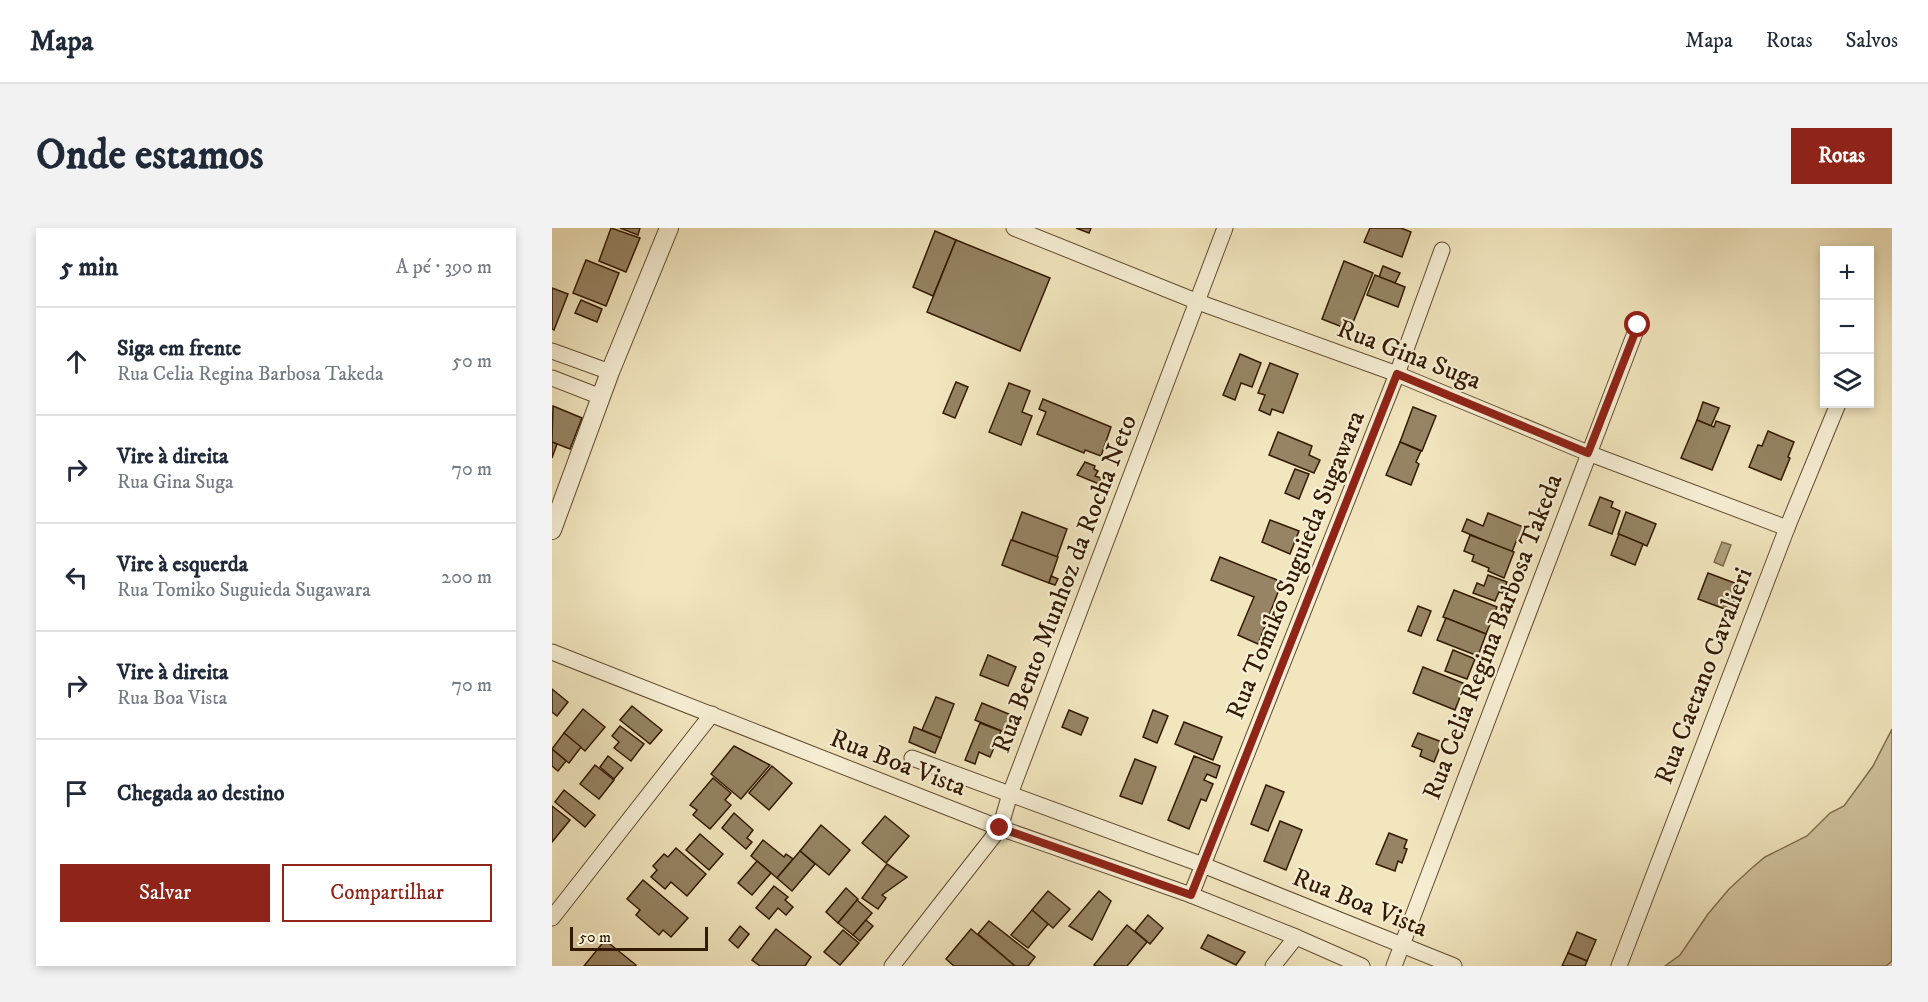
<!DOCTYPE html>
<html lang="pt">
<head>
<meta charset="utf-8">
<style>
  :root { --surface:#fff; --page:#f2f2f3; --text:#1f2937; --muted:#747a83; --line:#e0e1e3; --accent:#8f2418 }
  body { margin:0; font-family:"IM FELL DW Pica",serif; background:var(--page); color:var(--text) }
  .controls { position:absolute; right:18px; top:18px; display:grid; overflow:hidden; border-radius:0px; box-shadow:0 3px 9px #0003 }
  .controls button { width:54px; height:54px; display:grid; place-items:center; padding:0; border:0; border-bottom:2px solid var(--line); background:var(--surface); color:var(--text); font:30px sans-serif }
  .scale { position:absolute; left:18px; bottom:15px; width:138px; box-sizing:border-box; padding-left:6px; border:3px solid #321901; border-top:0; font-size:16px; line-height:21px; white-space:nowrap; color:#321901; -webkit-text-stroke:4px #f7efd5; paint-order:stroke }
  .stop { position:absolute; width:18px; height:18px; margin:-14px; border:4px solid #8f2418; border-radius:50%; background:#fff }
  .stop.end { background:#8f2418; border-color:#fff; box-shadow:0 2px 6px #0008 }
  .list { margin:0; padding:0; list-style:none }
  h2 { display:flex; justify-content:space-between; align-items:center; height:78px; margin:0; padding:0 24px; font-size:26px }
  h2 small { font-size:20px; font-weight:400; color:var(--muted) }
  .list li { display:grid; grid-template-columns:39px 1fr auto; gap:18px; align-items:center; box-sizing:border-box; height:108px; padding:0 24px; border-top:2px solid var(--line) }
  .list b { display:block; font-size:22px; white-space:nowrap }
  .list p { margin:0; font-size:20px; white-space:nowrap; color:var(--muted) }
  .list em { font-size:20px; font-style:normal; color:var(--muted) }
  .actions { display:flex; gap:12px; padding:18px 24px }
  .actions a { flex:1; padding:14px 0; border:2px solid var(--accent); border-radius:0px; text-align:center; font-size:21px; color:var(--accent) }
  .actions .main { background:var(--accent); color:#fff }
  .icon { flex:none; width:33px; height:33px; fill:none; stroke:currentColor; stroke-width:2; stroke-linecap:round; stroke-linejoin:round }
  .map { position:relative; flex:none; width:1340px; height:738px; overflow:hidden; border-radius:0px }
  header { display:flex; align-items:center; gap:36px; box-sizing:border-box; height:84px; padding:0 30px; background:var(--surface); border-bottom:2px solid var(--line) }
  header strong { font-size:28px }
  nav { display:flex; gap:33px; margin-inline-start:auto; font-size:21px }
  .intro { display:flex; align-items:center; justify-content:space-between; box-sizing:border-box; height:144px; padding:0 36px }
  h1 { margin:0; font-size:42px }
  .button { padding:15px 27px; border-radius:0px; background:var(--accent); color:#fff; font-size:21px; font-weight:700 }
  main { display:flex; gap:36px; padding:0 36px }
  aside { flex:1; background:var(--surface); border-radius:0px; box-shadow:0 3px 9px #0003 }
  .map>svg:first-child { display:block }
  .green { fill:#d1c39f; stroke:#826e50; stroke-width:1.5 }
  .water { fill:#b1a07e; stroke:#7e6a4c; stroke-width:1.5 }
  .building { fill:#968464; stroke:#321901; stroke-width:1.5 }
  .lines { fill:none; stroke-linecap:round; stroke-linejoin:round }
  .minor-casing { stroke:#624c30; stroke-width:17 }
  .tertiary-casing { stroke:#624c30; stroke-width:20 }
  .minor { stroke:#f7efd5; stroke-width:15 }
  .tertiary { stroke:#f7efd5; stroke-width:18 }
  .route { stroke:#8f2418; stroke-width:8 }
  .labels { text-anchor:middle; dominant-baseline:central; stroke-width:4.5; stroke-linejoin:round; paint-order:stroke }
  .street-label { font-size:26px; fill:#321901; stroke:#f7efd5 }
</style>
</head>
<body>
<header>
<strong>Mapa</strong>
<nav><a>Mapa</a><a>Rotas</a><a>Salvos</a></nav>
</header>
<div class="intro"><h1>Onde estamos</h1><a class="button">Rotas</a></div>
<main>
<aside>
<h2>5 min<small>A pé · 390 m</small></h2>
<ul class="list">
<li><svg class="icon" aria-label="ahead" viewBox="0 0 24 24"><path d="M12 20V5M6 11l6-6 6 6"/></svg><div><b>Siga em frente</b><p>Rua Celia Regina Barbosa Takeda</p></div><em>50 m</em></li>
<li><svg class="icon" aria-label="right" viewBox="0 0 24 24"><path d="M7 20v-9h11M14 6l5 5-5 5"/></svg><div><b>Vire à direita</b><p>Rua Gina Suga</p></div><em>70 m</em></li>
<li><svg class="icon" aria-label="left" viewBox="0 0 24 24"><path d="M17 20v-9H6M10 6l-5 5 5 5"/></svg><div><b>Vire à esquerda</b><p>Rua Tomiko Suguieda Sugawara</p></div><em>200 m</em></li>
<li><svg class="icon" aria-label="right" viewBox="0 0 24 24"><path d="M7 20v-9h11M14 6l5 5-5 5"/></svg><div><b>Vire à direita</b><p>Rua Boa Vista</p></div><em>70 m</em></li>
<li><svg class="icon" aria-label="arrive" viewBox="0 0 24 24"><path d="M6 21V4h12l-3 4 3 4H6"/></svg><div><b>Chegada ao destino</b></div></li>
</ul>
<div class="actions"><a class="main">Salvar</a><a>Compartilhar</a></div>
</aside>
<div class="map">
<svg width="1340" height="738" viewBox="0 0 1340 738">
  <rect width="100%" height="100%" fill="#f2e6bf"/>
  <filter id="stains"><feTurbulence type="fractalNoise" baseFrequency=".00333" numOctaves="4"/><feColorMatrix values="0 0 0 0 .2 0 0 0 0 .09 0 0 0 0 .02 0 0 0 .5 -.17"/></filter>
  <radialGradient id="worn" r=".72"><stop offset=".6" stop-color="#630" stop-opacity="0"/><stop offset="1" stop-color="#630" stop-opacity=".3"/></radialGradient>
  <polygon class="green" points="1340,501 1340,733 1334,738 1113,738 1128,727 1156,686 1177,661 1201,639 1213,629 1255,608 1278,585 1292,578 1321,538"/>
  <polygon class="water" points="1170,314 1179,317 1171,338 1162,334"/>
  <g class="building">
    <polygon points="59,0 88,10 74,44 47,33"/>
    <polygon points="68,0 88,0 86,7"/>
    <polygon points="524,0 539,0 537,5"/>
    <polygon points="818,0 849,0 859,4 850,29 812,14"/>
    <polygon points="383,3 404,12 381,68 361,59"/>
    <polygon points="404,12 498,50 468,123 375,84"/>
    <polygon points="34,32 67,45 54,78 21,65"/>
    <polygon points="792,33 821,45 798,102 770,91"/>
    <polygon points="831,38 848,45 843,55 827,49"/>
    <polygon points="823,47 853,59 846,79 815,67"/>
    <polygon points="0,60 16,66 2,102 0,101"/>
    <polygon points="29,72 50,81 45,94 23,85"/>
    <polygon points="688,126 709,135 700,159 689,155 683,172 671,167"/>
    <polygon points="718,135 746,146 731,185 720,181 718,187 707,182 713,167 706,165"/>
    <polygon points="404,154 416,159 403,190 391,185"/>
    <polygon points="457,155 478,163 470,184 480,188 469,217 437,204"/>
    <polygon points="491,171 559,199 549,228 533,222 532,225 485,206 494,184 487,181"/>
    <polygon points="1151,174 1167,180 1159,198 1145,192"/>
    <polygon points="1,178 30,190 18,221 0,214"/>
    <polygon points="861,179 884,188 870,223 848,214"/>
    <polygon points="1145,192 1162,199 1164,193 1178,198 1160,242 1129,230"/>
    <polygon points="1216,203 1242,214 1236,229 1238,230 1229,252 1197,239 1206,217 1210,218"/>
    <polygon points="726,204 760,218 757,227 768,232 762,245 717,227"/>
    <polygon points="0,214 5,216 0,230"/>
    <polygon points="848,214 869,223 864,234 867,236 859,257 834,247"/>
    <polygon points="533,234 543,238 542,241 546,243 543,248 549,250 547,256 525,247"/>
    <polygon points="743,241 757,246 747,271 733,265"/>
    <polygon points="1048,269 1061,274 1059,279 1068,283 1060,306 1037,297"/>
    <polygon points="470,284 515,301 505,329 460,312"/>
    <polygon points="1074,284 1104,296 1095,318 1066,306"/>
    <polygon points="936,285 974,300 969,313 965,311 960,324 910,303 915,291 931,298"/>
    <polygon points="718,292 747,303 738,326 710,314"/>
    <polygon points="1067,306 1091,316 1083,337 1059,327"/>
    <polygon points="918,307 962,324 952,350 936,343 937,340 920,333 922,327 912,323"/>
    <polygon points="459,312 506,329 497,355 450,337"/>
    <polygon points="668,329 730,354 706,416 686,407 702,369 659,352"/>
    <polygon points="1156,345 1188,357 1178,383 1146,371"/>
    <polygon points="936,347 955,354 951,365 947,364 943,373 921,365 925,355 932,358"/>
    <polygon points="499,348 506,351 503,357 497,355"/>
    <polygon points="902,362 945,379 934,406 891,389"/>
    <polygon points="866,378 879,383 869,408 856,403"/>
    <polygon points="894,390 934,406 926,428 885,412"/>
    <polygon points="901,422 923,431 915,451 893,443"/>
    <polygon points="436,427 464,439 456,458 428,447"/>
    <polygon points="871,439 913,456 903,482 861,465"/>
    <polygon points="0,461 16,474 5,488 0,484"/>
    <polygon points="384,469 402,476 389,510 370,502"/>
    <polygon points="430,475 459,487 452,504 423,492"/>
    <polygon points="80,478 110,502 98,516 68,492"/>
    <polygon points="31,481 53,499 33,523 12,505"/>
    <polygon points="517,482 536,490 529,507 510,499"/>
    <polygon points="601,482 616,488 605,515 591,509"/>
    <polygon points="632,494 670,509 661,532 623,516"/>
    <polygon points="428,495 449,503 438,529 427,524 423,536 413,532"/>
    <polygon points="68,498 92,516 79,533 62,520 67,514 60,508"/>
    <polygon points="362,499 389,510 383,525 357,514"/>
    <polygon points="12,505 29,519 17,535 0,521"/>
    <polygon points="866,505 890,514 882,534 868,528 870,522 860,518"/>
    <polygon points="182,518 218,537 189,571 159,546"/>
    <polygon points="0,521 14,533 6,543 0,538"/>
    <polygon points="56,528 71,540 62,551 48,539"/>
    <polygon points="642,528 668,538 664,550 655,546 652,552 661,556 654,573 649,571 637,601 616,592"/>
    <polygon points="583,531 604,539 590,576 568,568"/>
    <polygon points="43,537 62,552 47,571 28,556"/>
    <polygon points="220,538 240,555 217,582 197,565"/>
    <polygon points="161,550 179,565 173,572 179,577 158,601 141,587 145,582 138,577"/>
    <polygon points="714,557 732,564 716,603 699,596"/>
    <polygon points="12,562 43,587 33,599 3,574"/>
    <polygon points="0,578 18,592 0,614"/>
    <polygon points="182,585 201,602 195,610 200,614 194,621 170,600"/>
    <polygon points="333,588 357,608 334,635 310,615"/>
    <polygon points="728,593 750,602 734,642 712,633"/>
    <polygon points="269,597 298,622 277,647 248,623"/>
    <polygon points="837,605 855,612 852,620 855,621 850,635 846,633 843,643 824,636"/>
    <polygon points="148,606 171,626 157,642 134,622"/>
    <polygon points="211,612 232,629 234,626 241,631 225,650 199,628"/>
    <polygon points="124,620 154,646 135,668 119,654 113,661 99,649 105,642 101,638 112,626 116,629"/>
    <polygon points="248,623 263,636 240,663 225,650"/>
    <polygon points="205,633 219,645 200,667 186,655"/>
    <polygon points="335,636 355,649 330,667 334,670 326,681 310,670"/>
    <polygon points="91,652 136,690 119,709 111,702 107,707 84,687 88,682 75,671"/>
    <polygon points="222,658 236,669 233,672 241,679 234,687 226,680 217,691 204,680"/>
    <polygon points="294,660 306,671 286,695 274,684"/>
    <polygon points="496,663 518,681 501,700 480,682"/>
    <polygon points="547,663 559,673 540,712 517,698"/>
    <polygon points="305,672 320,685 301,707 286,695"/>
    <polygon points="480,682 496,696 476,720 459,707"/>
    <polygon points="596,687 611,700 598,716 583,703"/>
    <polygon points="314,692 321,698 308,713 301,707"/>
    <polygon points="437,693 483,729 476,738 463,738 426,706"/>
    <polygon points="575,697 595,714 575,738 544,738 542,737"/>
    <polygon points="188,698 197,706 186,720 177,712"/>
    <polygon points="224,701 259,729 253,738 208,738 200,732"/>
    <polygon points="419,701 444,722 463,738 402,738 394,731"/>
    <polygon points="291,702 307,715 288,737 272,724"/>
    <polygon points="1025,704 1044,712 1035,733 1016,725"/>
    <polygon points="656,707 693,724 684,737 649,720"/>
    <polygon points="53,712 84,737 84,738 32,738"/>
    <polygon points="1016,725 1035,733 1033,738 1010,738"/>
  </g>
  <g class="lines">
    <defs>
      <g id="minor">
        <polyline points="462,0 646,74 845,146 1036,225 1235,300"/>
        <polyline points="0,123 58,144"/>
        <polyline points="0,150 49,169"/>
        <polyline points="0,424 448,600 639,667 744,709 810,738"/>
        <polyline points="360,530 651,637 902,738"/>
        <polyline points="639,667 845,146 890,22"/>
        <polyline points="0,690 160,486"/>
        <polyline points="340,738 448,600 458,566 673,0"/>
        <polyline points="721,738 744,709"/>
        <polyline points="842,738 1086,97"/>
        <polyline points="1067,738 1235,300 1286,176"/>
      </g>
      <polyline id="tertiary" points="0,302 58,144 117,0"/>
    </defs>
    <use href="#minor" class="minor-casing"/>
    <use href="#tertiary" class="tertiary-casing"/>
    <use href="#minor" class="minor"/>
    <use href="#tertiary" class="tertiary"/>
  </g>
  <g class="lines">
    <polyline class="route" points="448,600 639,667 845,146 1036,225 1086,97"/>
  </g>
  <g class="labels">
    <g class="street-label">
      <text transform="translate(857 127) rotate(21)">Rua Gina Suga</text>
      <text transform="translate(744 337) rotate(-68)">Rua Tomiko Suguieda Sugawara</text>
      <text transform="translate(513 356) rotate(-69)">Rua Bento Munhoz da Rocha Neto</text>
      <text transform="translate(941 409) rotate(-69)">Rua Celia Regina Barbosa Takeda</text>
      <text transform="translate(1152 448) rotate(-69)">Rua Caetano Cavalieri</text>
      <text transform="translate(346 535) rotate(21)">Rua Boa Vista</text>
      <text transform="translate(808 675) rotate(22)">Rua Boa Vista</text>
    </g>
  </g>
  <rect width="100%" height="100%" filter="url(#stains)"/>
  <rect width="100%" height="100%" fill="url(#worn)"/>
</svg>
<div class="controls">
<button>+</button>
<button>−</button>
<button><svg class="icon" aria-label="layers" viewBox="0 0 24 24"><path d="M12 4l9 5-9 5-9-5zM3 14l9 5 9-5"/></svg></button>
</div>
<div class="scale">50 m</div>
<div class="stop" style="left:1086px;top:97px"></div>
<div class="stop end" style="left:448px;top:600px"></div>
</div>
</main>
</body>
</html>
